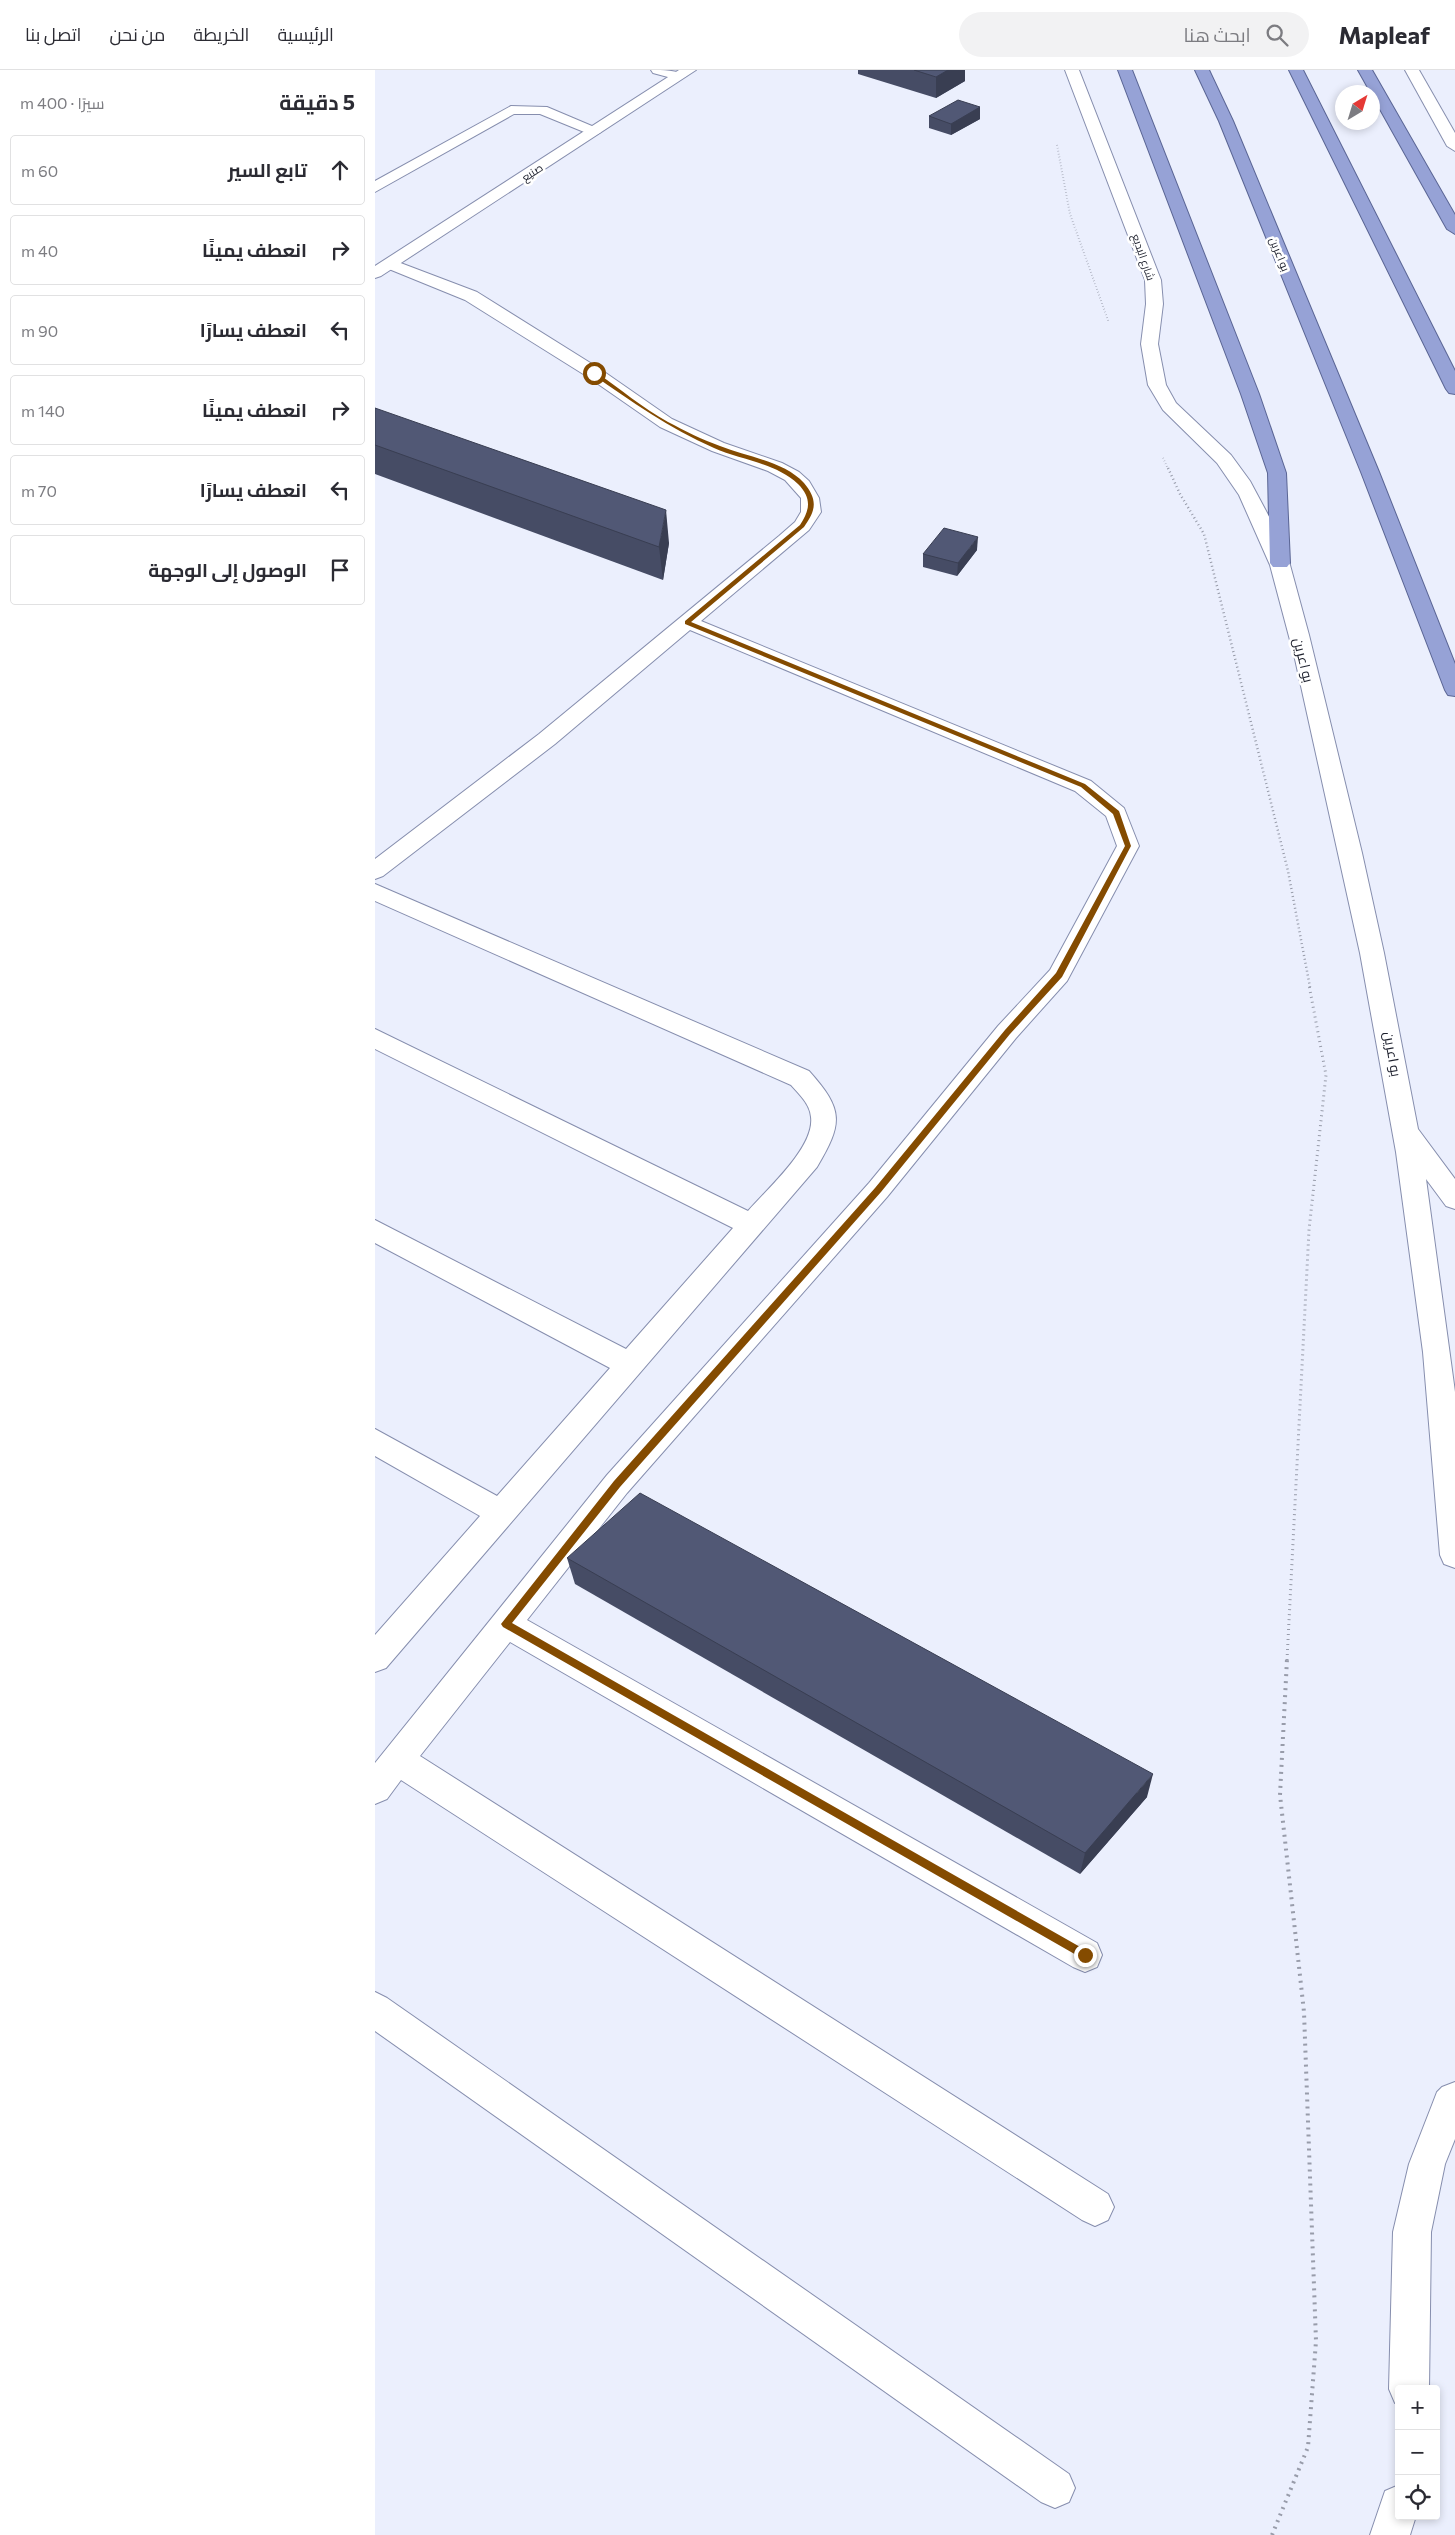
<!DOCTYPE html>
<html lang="ar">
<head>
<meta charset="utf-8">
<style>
  :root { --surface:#fff; --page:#f2f2f3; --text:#2b2b33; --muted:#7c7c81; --line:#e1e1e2 }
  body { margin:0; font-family:Commissioner,Cairo,sans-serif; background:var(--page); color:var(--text); direction:rtl }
  .controls { position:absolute; right:15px; bottom:15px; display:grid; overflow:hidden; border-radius:5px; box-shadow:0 2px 8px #0003 }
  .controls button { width:45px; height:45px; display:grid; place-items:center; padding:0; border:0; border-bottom:1px solid var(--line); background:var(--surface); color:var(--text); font:25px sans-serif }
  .compass { position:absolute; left:960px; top:15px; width:45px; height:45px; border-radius:50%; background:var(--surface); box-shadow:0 2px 8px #0003; rotate:38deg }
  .stop { position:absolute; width:15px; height:15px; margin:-11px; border:4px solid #844b00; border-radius:50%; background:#fff }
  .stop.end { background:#844b00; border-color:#fff; box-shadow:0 1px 5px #0008 }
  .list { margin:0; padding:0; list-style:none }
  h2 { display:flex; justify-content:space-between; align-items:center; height:65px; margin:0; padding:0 20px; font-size:21px }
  h2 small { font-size:16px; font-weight:400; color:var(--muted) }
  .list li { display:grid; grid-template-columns:32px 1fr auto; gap:15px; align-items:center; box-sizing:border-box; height:70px; margin:0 10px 10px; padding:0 10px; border:1px solid var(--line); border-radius:5px }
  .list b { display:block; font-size:19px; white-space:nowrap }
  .list em { font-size:16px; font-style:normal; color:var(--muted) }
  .icon { flex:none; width:28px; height:28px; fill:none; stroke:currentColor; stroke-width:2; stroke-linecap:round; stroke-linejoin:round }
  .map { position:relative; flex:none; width:1080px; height:2465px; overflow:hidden; direction:ltr }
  header { display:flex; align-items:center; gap:30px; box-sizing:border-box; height:70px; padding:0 25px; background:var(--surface); border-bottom:1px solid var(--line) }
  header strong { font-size:24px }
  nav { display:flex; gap:28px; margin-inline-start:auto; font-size:18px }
  .search { width:350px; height:45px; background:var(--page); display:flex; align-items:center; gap:12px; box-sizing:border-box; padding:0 18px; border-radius:28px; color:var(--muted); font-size:19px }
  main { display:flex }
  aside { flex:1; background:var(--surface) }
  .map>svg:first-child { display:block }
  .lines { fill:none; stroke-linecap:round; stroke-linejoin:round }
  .service-casing { stroke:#868eae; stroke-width:2 }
  .minor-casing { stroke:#868eae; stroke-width:2 }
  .secondary-casing { stroke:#868eae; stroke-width:2 }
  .trunk-casing { stroke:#5a6594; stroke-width:2 }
  .path-far3 { stroke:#989caa; stroke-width:2; stroke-dasharray:0.5 2.5; stroke-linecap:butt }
  .path-far2 { stroke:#989caa; stroke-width:2.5; stroke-dasharray:1 3; stroke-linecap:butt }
  .path-far1 { stroke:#989caa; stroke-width:3; stroke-dasharray:1 4; stroke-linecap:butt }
  .path { stroke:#989caa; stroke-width:4; stroke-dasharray:2 5; stroke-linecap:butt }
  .service { fill:#fff; fill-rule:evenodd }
  .minor { fill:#fff; fill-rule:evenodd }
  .secondary { fill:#fff; fill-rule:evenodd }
  .trunk { fill:#96a2d6; fill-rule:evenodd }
  .wall { fill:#464c65 }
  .shaded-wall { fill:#393e52 }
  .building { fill:#515875; stroke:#393e52 }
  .route { fill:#844b00 }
  .labels { text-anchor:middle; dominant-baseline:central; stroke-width:5; stroke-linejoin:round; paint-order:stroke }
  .far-street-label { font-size:11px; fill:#1d202d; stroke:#fff }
  .street-label { font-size:14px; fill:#1d202d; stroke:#fff }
</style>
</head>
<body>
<header>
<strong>Mapleaf</strong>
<div class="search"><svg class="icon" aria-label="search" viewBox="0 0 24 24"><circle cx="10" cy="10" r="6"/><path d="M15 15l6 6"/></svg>ابحث هنا</div>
<nav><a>الرئيسية</a><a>الخريطة</a><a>من نحن</a><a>اتصل بنا</a></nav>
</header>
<main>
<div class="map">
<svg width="1080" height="2465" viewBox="0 0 1080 2465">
  <rect width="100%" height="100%" fill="#ebeffd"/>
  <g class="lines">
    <defs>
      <g id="service">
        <path d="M276,0C287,0 303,0 311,6L304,10L278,3Z"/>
        <polygon points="136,36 172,37 224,59 226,62 219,66 165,44 139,44 0,122 0,111"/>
        <polygon points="15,189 102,222 225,299 297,349 349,373 407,393 424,402 434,411 444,428 446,442 434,460 326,551 716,711 749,738 764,776 692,911 641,968 512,1127 252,1423 152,1550 722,1873 727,1885 722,1897 710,1902 698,1897 135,1572 45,1686 733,2124 739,2137 733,2150 720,2156 707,2150 26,1710 12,1729 0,1734 0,1693 232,1405 494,1113 623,956 675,900 742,776 731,746 700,721 315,560 180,674 8,806 0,809 0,789 164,664 404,466 420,452 426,442 426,428 410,410 393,401 337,381 285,357 213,307 90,230 9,197 7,194"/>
        <path d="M0,814L434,1001C469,1040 468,1053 442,1097L11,1598L0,1602V1565L105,1446L0,1386V1359L122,1426L235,1298L0,1173V1150L251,1279L358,1158L0,979V959L373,1141C392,1119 440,1077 436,1047C435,1034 424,1024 416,1015L0,831Z"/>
        <polygon points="0,1922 12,1928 694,2404 700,2418 694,2432 680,2438 666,2432 0,1961"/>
      </g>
      <polygon id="minor" points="304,0 321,0 6,206 0,208 0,196"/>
      <g id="secondary">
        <polygon points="690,0 704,0 786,210 788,234 783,274 791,315 801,333 856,385 875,411 898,454 915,495 934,565 987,783 1009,883 1043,1059 1080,1109 1080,1139 1071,1136 1051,1109 1080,1322 1080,1498 1069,1494 1065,1485 1048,1282 1021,1082 985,883 920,589 895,495 864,425 842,393 788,340 773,315 766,274 771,234 770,210"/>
        <polygon points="1030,0 1044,0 1080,63 1080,81 1072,76"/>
        <polygon points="1080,2012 1080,2069 1070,2094 1056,2162 1054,2319 1024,2319 1024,2334 1020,2333 1014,2319 1018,2162 1034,2094 1057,2035 1062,2022 1067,2017"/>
        <polygon points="1024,2415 1024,2446 1041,2446 1035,2465 995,2465 1010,2421"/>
      </g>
      <g id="trunk">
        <polygon points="743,0 757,0 884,324 911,403 915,493 912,497 898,497 895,493 893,403 866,324"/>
        <polygon points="820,0 834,0 858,51 1004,402 1080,594 1080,626 1073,625 1070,620 986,402 844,51"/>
        <polygon points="914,0 928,0 1080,301 1080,324 1074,323 1071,319"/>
        <polygon points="983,0 997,0 1080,145 1080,164 1072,159"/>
      </g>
    </defs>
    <use href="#service" class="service-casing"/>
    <use href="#minor" class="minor-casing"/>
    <use href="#secondary" class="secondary-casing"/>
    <use href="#trunk" class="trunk-casing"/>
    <g class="path-far3">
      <polyline points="682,75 695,144 734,253"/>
      <polyline points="788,388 793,399"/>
    </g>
    <polyline class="path-far2" points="793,398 805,424 829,464 913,801 935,917"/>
    <polyline class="path-far1" points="912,1590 934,1160 951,1005 934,915"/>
    <polyline class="path" points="897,2465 933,2377 941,2271 929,1942 905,1725 912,1589"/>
    <use href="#service" class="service"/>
    <use href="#minor" class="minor"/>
    <use href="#secondary" class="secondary"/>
    <use href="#trunk" class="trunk"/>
  </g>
  <g class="wall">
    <polygon points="483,0 590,0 590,11 561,28 483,4"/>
    <polygon points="605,37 605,49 576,65 554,58 554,46"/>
    <polygon points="0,338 294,473 288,510 0,404"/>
    <polygon points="602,480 582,506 548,497 548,484"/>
    <polygon points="192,1488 772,1727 705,1804 200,1514"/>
  </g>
  <g class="shaded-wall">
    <polygon points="573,0 590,0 590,11 561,28 561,7"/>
    <polygon points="605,37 605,49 576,65 576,54"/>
    <polygon points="291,440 294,473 288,510 284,477"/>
    <polygon points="603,467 602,480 582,506 583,493"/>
    <polygon points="778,1704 772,1727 705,1804 710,1783"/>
  </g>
  <g class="building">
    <polygon points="539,0 573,0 561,7"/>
    <polygon points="583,30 605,37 576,54 554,46"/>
    <polygon points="0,338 291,440 284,477 0,375"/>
    <polygon points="569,458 603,467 583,493 548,484"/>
    <polygon points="265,1423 778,1704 710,1783 192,1488"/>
  </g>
  <path class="route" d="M217,302H221C245,319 268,338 293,352C310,361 328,370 345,376C372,387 409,391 429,413C443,430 441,440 429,457L316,552L710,714L744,741L756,776L687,907L635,964L506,1122L245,1417L137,1553L714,1882V1889L710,1890L128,1557L126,1554L239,1411L500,1118L630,960L681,903L750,776L738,744L706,717L310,554V551L425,455C435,440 437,428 423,414C401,393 366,390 339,378C294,358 257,332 217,304Z"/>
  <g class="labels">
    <g class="far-street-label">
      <text transform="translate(157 102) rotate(-33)">صنيع</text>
      <text transform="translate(905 184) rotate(68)">بو اعرين</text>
      <text transform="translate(769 187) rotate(71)">شارع البديع</text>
    </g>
    <g class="street-label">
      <text transform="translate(929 590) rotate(76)">بو اعرين</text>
      <text transform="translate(1018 984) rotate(80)">بو اعرين</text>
    </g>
  </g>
</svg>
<div class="controls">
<button>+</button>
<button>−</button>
<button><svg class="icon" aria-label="locate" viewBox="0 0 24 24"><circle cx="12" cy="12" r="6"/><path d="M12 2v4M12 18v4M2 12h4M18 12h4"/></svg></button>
</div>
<svg class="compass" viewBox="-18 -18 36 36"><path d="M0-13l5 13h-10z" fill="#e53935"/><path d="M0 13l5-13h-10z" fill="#7c7c81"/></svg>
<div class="stop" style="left:219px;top:303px"></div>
<div class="stop end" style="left:710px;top:1885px"></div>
</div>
<aside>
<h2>5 دقيقة<small>سيرًا · 400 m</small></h2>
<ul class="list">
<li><svg class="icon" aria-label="ahead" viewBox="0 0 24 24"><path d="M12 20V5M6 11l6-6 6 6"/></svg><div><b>تابع السير</b></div><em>60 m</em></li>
<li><svg class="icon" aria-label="right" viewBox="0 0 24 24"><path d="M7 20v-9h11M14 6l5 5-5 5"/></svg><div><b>انعطف يمينًا</b></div><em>40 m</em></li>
<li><svg class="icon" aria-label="left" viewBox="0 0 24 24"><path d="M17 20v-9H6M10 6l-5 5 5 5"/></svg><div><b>انعطف يسارًا</b></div><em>90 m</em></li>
<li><svg class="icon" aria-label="right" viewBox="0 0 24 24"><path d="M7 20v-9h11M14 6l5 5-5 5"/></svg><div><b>انعطف يمينًا</b></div><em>140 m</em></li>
<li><svg class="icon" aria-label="left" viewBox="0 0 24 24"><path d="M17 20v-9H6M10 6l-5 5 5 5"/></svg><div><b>انعطف يسارًا</b></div><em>70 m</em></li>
<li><svg class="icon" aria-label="arrive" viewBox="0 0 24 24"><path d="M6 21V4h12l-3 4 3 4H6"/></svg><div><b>الوصول إلى الوجهة</b></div></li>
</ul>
</aside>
</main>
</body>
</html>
